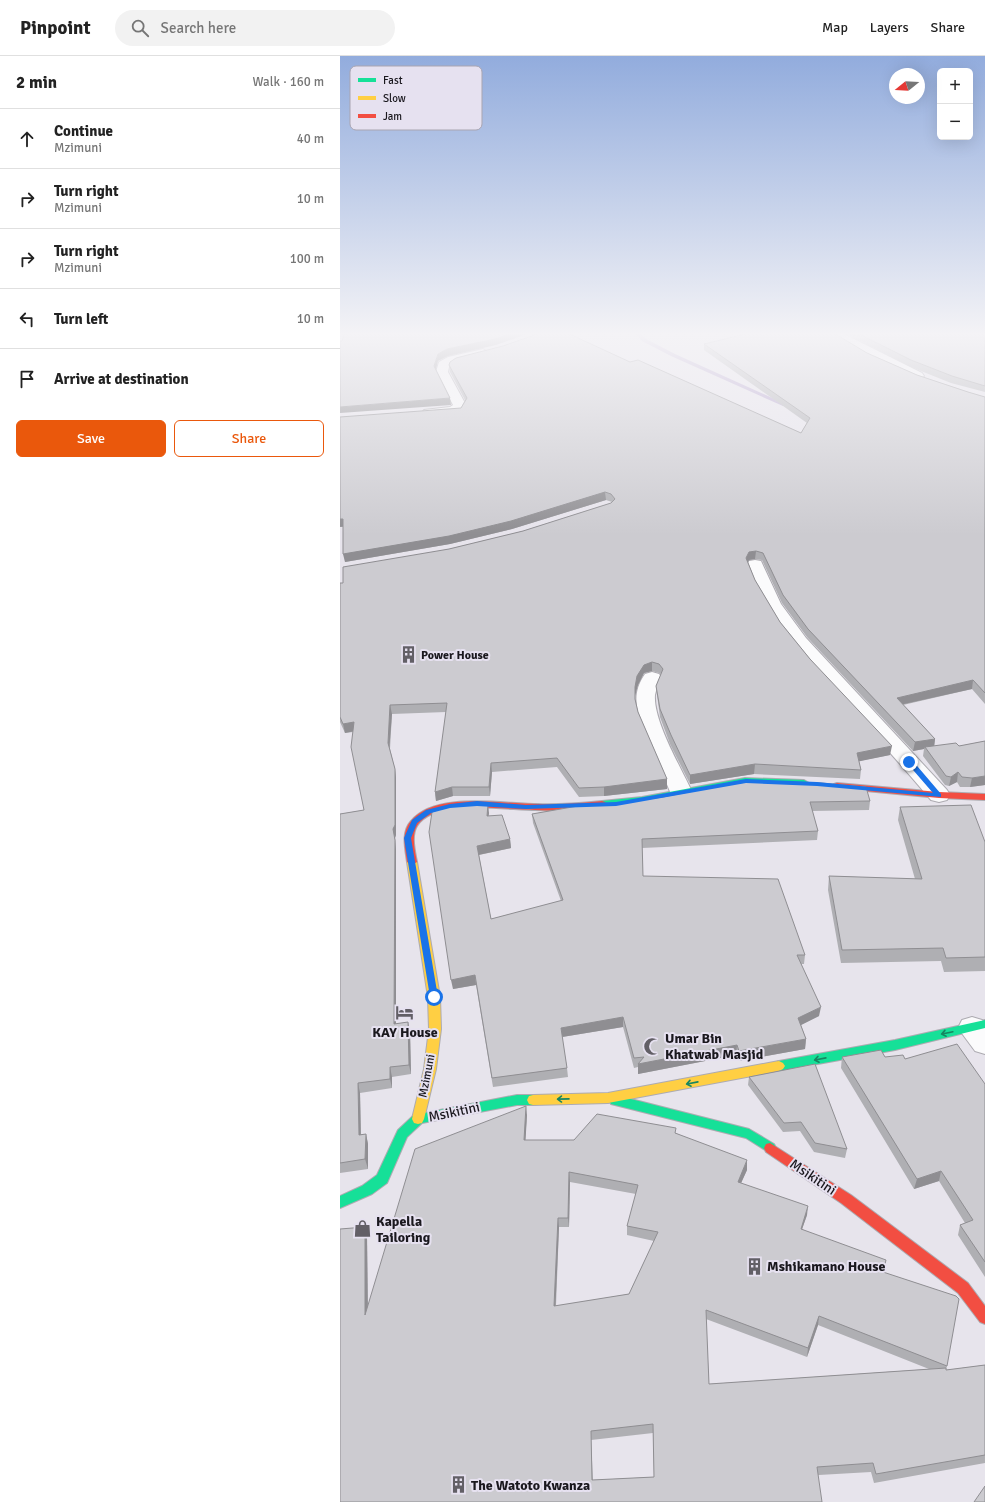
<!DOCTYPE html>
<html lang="en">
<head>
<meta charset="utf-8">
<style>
  :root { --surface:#fff; --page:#f2f2f2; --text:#222; --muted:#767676; --line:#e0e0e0; --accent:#ea580c }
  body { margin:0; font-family:Signika,sans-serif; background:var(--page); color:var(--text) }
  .controls { position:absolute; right:12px; top:12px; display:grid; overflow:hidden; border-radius:6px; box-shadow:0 4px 16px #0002 }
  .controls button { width:36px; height:36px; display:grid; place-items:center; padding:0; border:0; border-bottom:1px solid var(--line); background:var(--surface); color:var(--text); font:20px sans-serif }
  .compass { position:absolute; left:549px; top:12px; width:36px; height:36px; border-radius:50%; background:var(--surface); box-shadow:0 4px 16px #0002; rotate:252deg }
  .stop { position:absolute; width:12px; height:12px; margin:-9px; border:3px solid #1a73e8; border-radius:50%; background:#fff }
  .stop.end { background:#1a73e8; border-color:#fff; box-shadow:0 1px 4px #0008 }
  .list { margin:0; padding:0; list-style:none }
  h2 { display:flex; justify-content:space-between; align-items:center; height:52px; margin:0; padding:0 16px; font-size:17px }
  h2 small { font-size:13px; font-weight:400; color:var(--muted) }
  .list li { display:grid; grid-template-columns:26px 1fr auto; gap:12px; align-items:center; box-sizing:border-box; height:60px; padding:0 16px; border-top:1px solid var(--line) }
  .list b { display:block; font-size:15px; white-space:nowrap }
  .list p { margin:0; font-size:13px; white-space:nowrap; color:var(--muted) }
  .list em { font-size:13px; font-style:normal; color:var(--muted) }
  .actions { display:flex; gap:8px; padding:12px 16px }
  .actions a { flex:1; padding:9px 0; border:1px solid var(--accent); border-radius:6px; text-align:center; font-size:14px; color:var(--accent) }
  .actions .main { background:var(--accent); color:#fff }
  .icon { flex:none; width:22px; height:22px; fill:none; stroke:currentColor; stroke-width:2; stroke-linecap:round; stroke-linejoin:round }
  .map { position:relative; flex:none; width:645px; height:1446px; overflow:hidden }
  header { display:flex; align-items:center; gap:24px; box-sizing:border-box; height:56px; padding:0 20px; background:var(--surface); border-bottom:1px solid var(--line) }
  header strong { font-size:19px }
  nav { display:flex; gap:22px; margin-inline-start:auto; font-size:14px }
  .search { width:280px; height:36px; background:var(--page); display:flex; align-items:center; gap:10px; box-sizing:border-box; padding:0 14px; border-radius:22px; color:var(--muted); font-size:15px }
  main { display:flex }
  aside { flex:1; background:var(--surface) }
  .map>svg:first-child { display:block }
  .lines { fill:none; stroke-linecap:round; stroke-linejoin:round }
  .stream { fill:#b29fcc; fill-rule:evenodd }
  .street-casing { stroke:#adabb1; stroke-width:2 }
  .fast-casing { stroke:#adabb1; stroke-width:2 }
  .slow-casing { stroke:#adabb1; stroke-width:2 }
  .jam-casing { stroke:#adabb1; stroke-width:2 }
  .street { fill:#fbfbfc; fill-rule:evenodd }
  .fast { fill:#16e098; fill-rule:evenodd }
  .slow { fill:#ffcf43; fill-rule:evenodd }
  .jam { fill:#f24e42; fill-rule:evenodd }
  .wall { fill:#afafb3; fill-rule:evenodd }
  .shaded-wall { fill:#8f8e92 }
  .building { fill:#cccbd0; stroke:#8f8e92; fill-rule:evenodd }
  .oneway { stroke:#188661 }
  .route { fill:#1a73e8 }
  .labels { text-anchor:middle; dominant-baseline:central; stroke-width:4; stroke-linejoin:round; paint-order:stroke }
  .poi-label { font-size:12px; font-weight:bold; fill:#1a181e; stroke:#e6e1f0; text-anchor:start }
  .street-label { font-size:12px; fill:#1a181e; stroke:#e6e1f0 }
  .near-poi-label { font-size:14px; font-weight:bold; fill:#1a181e; stroke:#e6e1f0; text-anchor:start }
  .near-street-label { font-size:14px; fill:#1a181e; stroke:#e6e1f0 }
  .key { fill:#e6e1f0; stroke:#a9a5b1; stroke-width:1 }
  .key-label { font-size:11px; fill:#1a181e }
</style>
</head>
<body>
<header>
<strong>Pinpoint</strong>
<div class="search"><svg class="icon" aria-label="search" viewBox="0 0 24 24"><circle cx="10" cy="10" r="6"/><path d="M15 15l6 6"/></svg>Search here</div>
<nav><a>Map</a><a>Layers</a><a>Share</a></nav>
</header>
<main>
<aside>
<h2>2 min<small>Walk · 160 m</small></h2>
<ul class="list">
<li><svg class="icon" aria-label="ahead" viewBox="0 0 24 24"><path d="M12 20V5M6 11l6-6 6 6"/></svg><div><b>Continue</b><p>Mzimuni</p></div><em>40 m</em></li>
<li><svg class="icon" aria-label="right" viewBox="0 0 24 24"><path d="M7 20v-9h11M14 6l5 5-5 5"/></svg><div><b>Turn right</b><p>Mzimuni</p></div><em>10 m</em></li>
<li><svg class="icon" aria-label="right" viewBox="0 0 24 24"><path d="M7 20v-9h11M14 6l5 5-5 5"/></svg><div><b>Turn right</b><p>Mzimuni</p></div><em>100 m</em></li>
<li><svg class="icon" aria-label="left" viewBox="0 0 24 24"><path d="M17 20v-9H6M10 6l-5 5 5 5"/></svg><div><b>Turn left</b></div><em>10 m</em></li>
<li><svg class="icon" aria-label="arrive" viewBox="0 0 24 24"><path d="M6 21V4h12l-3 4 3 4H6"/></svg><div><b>Arrive at destination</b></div></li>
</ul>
<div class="actions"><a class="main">Save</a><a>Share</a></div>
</aside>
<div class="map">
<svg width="645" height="1446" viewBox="0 0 645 1446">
  <rect width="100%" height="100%" fill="#e7e4ec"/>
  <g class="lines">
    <polygon class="stream" points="294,276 299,276 306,283 335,298 448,349 443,350 331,300 302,285"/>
    <defs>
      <g id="street">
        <polygon points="486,276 500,276 582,317 584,320 578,324 574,323"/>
        <path d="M143,293L149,297L147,299L116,307L109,311L108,316L126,349C120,362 97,363 84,360L82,357L84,354L110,351L113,349L96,316L99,306L108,301Z"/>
        <path d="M415,504L421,505L441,548L466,582L607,734L610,739L607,744L599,746L591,744C568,717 545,690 520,664C476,617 428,572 407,509L409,505Z"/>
        <path d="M312,616L319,618L322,622C319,627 316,633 315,639C313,665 342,713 353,738L350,743L342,745L334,743L331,738L300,664C295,646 294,634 305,618Z"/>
        <polygon points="632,961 642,964 645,968 645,998 635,995 618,972 622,964"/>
      </g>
      <g id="fast">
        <polygon points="405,722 464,724 469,727 464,730 405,728 302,747 262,751 257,748 262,745 302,741"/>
        <polygon points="645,964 645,972 555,994 439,1015 435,1013 433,1010 435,1007 439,1005 555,984"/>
        <polygon points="177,1039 193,1039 197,1040 199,1044 197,1048 193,1049 177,1049 82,1067 67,1081 47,1127 32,1138 0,1152 0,1140 22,1130 37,1119 58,1074 74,1059"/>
        <polygon points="275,1039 409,1073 434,1088 436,1092 434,1096 430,1097 406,1082 271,1048 269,1044 271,1040"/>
      </g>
      <g id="slow">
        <polygon points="72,803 77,806 100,941 101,973 96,1013 84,1063 82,1067 78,1068 74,1067 72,1063 84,1013 89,973 88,941 67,806"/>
        <polygon points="439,1005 443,1007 445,1010 443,1013 439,1015 268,1047 193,1049 189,1048 187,1044 189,1040 193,1039 268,1037"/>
      </g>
      <g id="jam">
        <polygon points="497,727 599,736 645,738 645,744 599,742 494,732 492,730 494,728"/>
        <path d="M262,745L265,746L267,748L265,750C243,756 217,755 195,754C167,754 94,742 77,770C71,780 75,795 77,806L72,809L67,806C65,792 61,776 71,765C95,735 163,748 198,748C219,749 241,747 262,745Z"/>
        <polygon points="430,1087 511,1139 628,1227 645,1250 645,1268 640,1266 618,1237 501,1147 426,1096 424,1092 426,1088"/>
      </g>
    </defs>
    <use href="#street" class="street-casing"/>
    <use href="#fast" class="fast-casing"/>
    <use href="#slow" class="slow-casing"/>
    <use href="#jam" class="jam-casing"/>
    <use href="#street" class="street"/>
    <use href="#fast" class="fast"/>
    <use href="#slow" class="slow"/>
    <use href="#jam" class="jam"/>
  </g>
  <g class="wall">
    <polygon points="503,276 645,276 645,336 611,327 571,311"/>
    <polygon points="364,288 527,297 577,319 628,336 645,341 645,648 632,633 563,649 595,683 594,690 619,690 645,685 645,729 630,731 620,731 617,726 609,730 605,729 583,700 584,693 573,695 467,581 442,547 422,504 415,503 409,504 408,506 415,524 440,566 470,603 550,699 519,705 521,714 520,723 414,718 350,728 330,688 320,661 317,639 316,630 321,618 319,617 312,615 304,617 298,629 295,639 295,643 298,656 327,723 327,733 264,740 239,741 217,711 152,716 150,740 113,740 96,745 95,736 106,656 52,658 50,693 55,713 56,722 56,779 55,782 56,794 56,968 68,966 70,976 71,1018 52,1021 52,1032 20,1037 21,1078 26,1078 28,1088 28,1113 0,1117 0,758 24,754 13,676 5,677 0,666 0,527 3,527 109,493 183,475 271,447 272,446 266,444 172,473 110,488 5,506 3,471 0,471 121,352 125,344 110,316 109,309 290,306 461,377 467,367 364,294"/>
    <polygon points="530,745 529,754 472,755 478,775 477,784 302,792 303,820 465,899 464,908 461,908 479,960 461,969 466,983 465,993 399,1005 396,999 298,1018 298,1011 294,1012 283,971 222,981 227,1012 228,1021 153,1031 136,929 113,933 148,748 148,760 170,783 171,792 139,799 151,863 221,845 193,767 192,758 238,750"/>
    <polygon points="560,751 645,786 645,915 604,916 601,905 501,907 488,834 489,820 575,823 558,764"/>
    <polygon points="502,1001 545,1001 565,1003 645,1028 645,1221 618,1179 620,1169 625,1167 599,1125 574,1133 501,1012"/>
    <polygon points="409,1021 507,1093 505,1102 474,1096 460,1075 443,1076 408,1029"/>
    <path d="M187,1059L185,1084H234L336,1077L407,1114L401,1127L467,1159L462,1173L543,1216L607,1310L606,1314L645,1309V1407L534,1427L531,1416L0,1446L27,1181L28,1251ZM230,1126L296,1138L287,1170V1179L314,1185L289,1238L216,1250L219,1171H229ZM366,1263L467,1301L478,1269L589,1313L369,1328ZM313,1377L314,1421L253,1424L251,1384Z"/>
  </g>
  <g class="shaded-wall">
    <polygon points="174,276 193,276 156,289 108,300 98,305 95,317 94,310 98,298 107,293"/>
    <polygon points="110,342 111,349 0,357 0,351"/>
    <polygon points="265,436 266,444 172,473 110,488 5,506 3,498"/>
    <polygon points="0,463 3,463 5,470 0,471"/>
    <polygon points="416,495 415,503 409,504 406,510 406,502 409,496"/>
    <polygon points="312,606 312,615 304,617 298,629 295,640 295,631 297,620 304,609"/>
    <polygon points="633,624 632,633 555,650 557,642"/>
    <polygon points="50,649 52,658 49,696 48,687"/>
    <polygon points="14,666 15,675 5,677 3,668"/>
    <polygon points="595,683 594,692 585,691 584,693 573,695 575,686"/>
    <polygon points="552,690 550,699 516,706 517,697"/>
    <polygon points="151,707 152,716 150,740 149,731"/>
    <polygon points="415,708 414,718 350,728 350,719"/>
    <polygon points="55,713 56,722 56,779 55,782 56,794 56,978 54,968 53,773"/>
    <polygon points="618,716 617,726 609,730 611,721"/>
    <polygon points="645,720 645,729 630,731 632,722"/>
    <polygon points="327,723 327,733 264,740 264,731"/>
    <polygon points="112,731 113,740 96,745 95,736"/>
    <polygon points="148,748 149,757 148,769 147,760"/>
    <polygon points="170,783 171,792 138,799 137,790"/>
    <polygon points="135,919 136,929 113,933 111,924"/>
    <polygon points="481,951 479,960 457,971 458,962"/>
    <polygon points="283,961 283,971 222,981 221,972"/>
    <polygon points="68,966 70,976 71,1018 69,1009"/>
    <polygon points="466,983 465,993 399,1005 399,995"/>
    <polygon points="397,989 396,999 298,1018 298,1008"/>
    <polygon points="50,1011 52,1021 52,1032 50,1023"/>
    <polygon points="18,1027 20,1037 21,1089 19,1079"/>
    <polygon points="186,1050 187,1059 185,1094 184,1084"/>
    <polygon points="26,1078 28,1088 28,1113 25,1103"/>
    <polygon points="407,1104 407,1114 397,1136 398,1126"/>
    <polygon points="601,1115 599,1125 574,1133 577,1123"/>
    <polygon points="229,1116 230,1126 229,1171 228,1162"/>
    <polygon points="468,1150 467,1159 459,1182 461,1173"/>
    <polygon points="218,1162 219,1171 215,1260 214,1250"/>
    <polygon points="25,1171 27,1181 28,1268 25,1259"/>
    <polygon points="479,1260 478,1269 467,1301 468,1292"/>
  </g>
  <g class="building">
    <polygon points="5,276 174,276 155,283 107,293 98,298 94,310 110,342 0,351 0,285 2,285"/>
    <polygon points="203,276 225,276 290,306 298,304 461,377 470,362 364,288 414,276 492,276 527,297 577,319 628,336 645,341 645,637 633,624 557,642 595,683 575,686 468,573 443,539 423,497 416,495 409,496 406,502 415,524 440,566 470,603 552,690 517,697 521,714 415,708 350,719 331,679 320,653 316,630 323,613 319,608 312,606 304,609 297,620 295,631 295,643 298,656 327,723 264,731 239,732 217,702 151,707 149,731 112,731 95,736 107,647 50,649 48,687 55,713 55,769 53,773 55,784 54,968 68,966 69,1009 50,1011 50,1023 18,1027 19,1079 26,1078 25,1103 0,1107 0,758 24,754 11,691 14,666 3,668 0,661 0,527 3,527 3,511 109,493 183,475 271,447 275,443 271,438 265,436 171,465 109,480 3,498 3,463 0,463 0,361 121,352 127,342 109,309 110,306 116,302 163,290"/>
    <polygon points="515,276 645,276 645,330 612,320 571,304"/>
    <polygon points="645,685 645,720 632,722 622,721 618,716 611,721 606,720 585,691 616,687 619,690"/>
    <polygon points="415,725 481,727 526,731 530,745 470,746 478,775 302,783 303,820 438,823 465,899 457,899 481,951 458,962 466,983 399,995 397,989 298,1008 304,1001 294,1002 283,961 221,972 227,1012 152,1022 135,919 111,924 89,776 92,756 112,749 148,748 147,760 162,759 170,783 137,790 151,863 223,844 192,758 238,750 264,749 323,741 384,729"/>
    <polygon points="631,749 645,786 645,901 606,902 603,892 502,894 489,820 582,823 560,751"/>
    <polygon points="617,988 645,1028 645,1206 620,1169 633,1164 601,1115 577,1123 502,1001 541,994 545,1001 563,999 565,1003"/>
    <polygon points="475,1008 507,1093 475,1087 461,1066 444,1067 409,1021"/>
    <path d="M186,1050L184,1084H234L257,1058L336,1072L335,1077L407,1104L398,1126L468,1150L461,1173L546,1204L543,1216L616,1240L619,1243L607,1310L479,1260L468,1292L366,1254L369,1328L606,1312V1314L645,1309V1399L536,1418L533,1407L477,1411L482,1446H0V1173L25,1171V1259L75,1093ZM229,1116L298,1129L287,1170L318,1176L289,1238L214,1250L218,1162H228ZM313,1368L314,1421L252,1424L251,1375Z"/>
    <polygon points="645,1430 645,1446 634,1446"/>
  </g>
  <defs><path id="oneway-shaft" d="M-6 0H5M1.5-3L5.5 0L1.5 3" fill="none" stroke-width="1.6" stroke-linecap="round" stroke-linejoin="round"/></defs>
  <g class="oneway">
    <use href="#oneway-shaft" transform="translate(607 977) rotate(168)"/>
    <use href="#oneway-shaft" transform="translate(480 1003) rotate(169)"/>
    <use href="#oneway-shaft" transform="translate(352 1027) rotate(169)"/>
    <use href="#oneway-shaft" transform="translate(223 1043) rotate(179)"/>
  </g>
  <linearGradient id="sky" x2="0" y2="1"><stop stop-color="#92acdd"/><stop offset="0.58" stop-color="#f4f3f6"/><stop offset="1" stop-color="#f4f3f6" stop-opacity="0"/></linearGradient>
  <rect width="645" height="479" fill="url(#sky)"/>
  <polygon class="route" points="567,704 572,704 601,738 601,741 477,730 406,727 276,750 186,753 137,750 110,752 91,757 77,767 71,782 98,941 94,944 90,941 64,782 72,764 86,754 110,748 137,745 186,749 276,746 406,723 477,726 593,737 567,707"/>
  <defs>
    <symbol id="building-bare" viewBox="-9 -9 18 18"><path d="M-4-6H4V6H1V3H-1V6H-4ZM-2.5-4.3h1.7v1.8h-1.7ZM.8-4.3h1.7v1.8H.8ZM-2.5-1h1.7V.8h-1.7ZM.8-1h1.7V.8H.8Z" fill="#625f66" stroke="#e6e1f0" stroke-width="2.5" paint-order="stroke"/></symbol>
    <symbol id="hotel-bare" viewBox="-9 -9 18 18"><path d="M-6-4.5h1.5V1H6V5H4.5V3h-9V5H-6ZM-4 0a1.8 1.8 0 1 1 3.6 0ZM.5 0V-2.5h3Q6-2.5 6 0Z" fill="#625f66" stroke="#e6e1f0" stroke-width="2.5" paint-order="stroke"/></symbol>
    <symbol id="mosque-bare" viewBox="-9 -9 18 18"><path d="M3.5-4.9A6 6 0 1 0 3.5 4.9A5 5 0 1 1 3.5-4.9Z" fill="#625f66" stroke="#e6e1f0" stroke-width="2.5" paint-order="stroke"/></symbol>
    <symbol id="shop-bare" viewBox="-9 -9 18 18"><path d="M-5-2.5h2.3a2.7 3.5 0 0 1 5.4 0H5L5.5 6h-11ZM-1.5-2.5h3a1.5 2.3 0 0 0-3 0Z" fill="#625f66" stroke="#e6e1f0" stroke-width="2.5" paint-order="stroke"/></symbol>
  </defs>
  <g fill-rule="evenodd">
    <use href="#building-bare" x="56" y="586" width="25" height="25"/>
    <use href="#hotel-bare" x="52" y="944" width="25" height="25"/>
    <use href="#mosque-bare" x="300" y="978" width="25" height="25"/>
    <use href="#shop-bare" x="10" y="1160" width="25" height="25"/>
    <use href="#building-bare" x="402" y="1198" width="25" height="25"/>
    <use href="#building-bare" x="106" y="1416" width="25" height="25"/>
  </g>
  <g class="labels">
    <g class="poi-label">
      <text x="81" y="599">Power House</text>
    </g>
    <g class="street-label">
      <text transform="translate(87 1020) rotate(-79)">Mzimuni</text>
    </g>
    <g class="near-poi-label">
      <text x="65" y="976" text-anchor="middle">KAY House</text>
      <text x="325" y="982">Umar Bin<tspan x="325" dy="16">Khatwab Masjid</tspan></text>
      <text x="36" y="1165">Kapella<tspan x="36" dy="16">Tailoring</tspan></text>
      <text x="427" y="1210">Mshikamano House</text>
      <text x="131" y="1429">The Watoto Kwanza</text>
    </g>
    <g class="near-street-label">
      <text transform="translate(114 1056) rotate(-12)">Msikitini</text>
      <text transform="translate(473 1121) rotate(34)">Msikitini</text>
    </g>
  </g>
  <rect x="10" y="10" width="132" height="64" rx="6" class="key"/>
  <rect x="18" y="22" width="18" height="4" fill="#16e098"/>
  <rect x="18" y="40" width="18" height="4" fill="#ffcf43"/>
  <rect x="18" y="58" width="18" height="4" fill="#f24e42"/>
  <g class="key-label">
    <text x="43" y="28">Fast</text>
    <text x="43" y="46">Slow</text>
    <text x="43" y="64">Jam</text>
  </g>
</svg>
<div class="controls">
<button>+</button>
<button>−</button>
</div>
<svg class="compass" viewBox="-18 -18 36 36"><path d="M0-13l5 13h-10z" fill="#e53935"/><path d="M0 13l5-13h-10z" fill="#767676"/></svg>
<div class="stop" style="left:94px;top:941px"></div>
<div class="stop end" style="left:569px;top:706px"></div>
</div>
</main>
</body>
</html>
